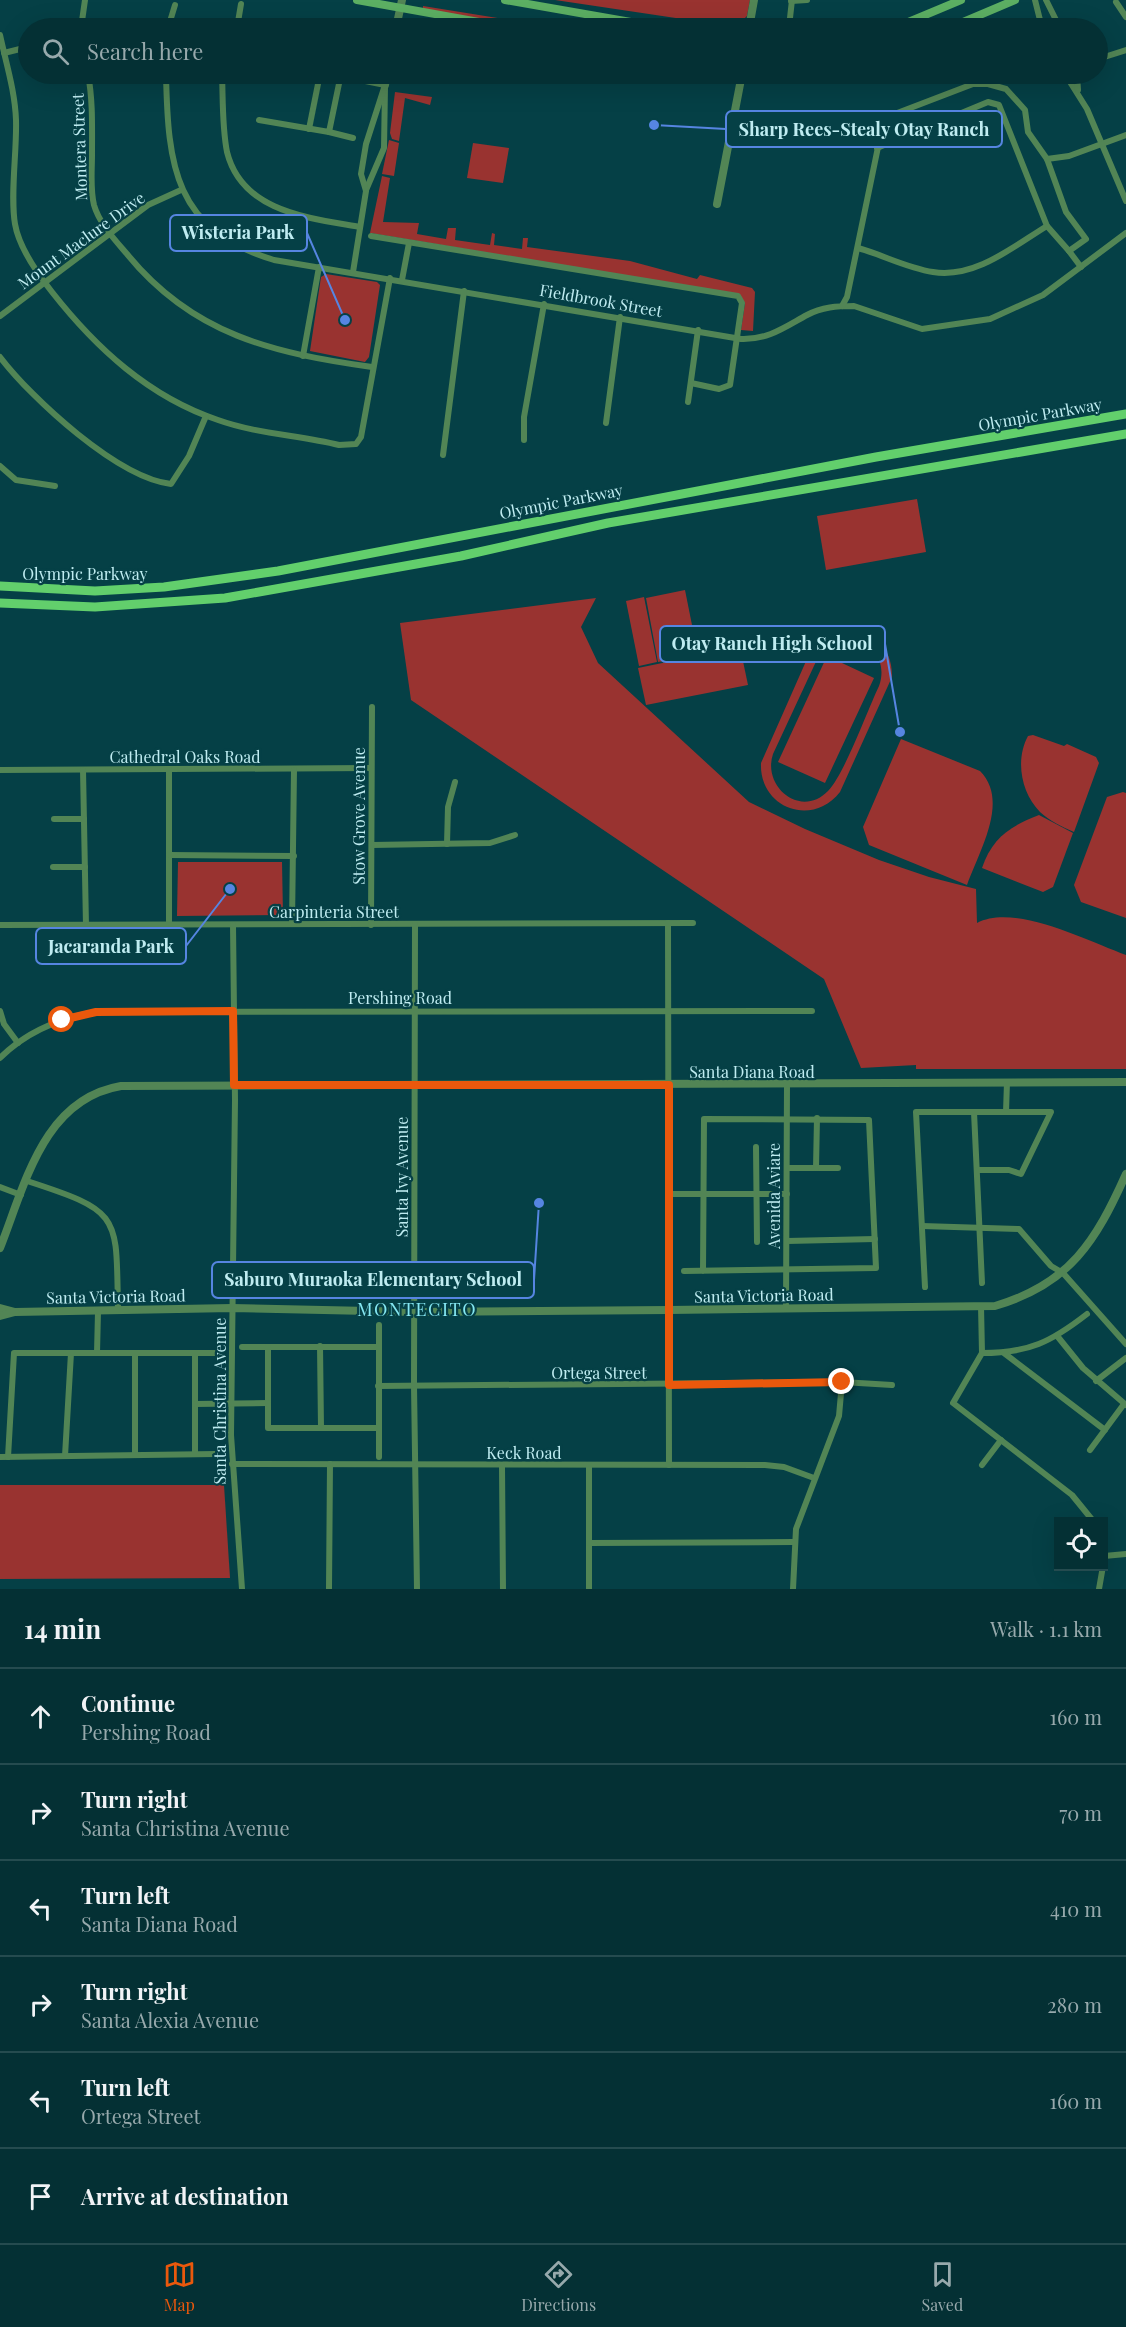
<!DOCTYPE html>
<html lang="en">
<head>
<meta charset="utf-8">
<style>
  :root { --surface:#043034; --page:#123c40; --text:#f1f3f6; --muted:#97a9ac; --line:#254b4f; --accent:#ea580c }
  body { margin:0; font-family:"Playfair Display",serif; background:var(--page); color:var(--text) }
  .controls { position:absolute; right:18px; bottom:18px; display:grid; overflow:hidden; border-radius:0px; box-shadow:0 6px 24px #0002 }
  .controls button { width:54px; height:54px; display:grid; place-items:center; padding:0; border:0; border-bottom:2px solid var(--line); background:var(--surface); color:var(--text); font:30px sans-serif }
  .stop { position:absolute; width:18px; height:18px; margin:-14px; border:4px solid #ea580c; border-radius:50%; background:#fff }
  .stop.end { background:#ea580c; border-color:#fff; box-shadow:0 2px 6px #0008 }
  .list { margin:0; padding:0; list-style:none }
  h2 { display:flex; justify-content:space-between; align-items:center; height:78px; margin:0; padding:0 24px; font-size:26px }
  h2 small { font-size:20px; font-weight:400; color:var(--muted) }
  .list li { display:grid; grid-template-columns:39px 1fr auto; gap:18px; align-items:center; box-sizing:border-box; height:96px; padding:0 24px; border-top:2px solid var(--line) }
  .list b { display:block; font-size:22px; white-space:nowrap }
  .list p { margin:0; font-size:20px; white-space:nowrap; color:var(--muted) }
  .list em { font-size:20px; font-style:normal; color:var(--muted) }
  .icon { flex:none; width:33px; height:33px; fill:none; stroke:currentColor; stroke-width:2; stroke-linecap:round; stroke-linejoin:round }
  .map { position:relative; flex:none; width:1126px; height:1589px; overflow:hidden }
  .search { position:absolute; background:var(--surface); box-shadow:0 6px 24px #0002; left:18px; right:18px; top:18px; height:66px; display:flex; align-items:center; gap:15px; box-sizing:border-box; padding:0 21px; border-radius:33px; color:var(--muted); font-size:22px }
  .sheet { height:654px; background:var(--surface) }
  nav { display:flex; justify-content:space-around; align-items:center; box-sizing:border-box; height:84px; border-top:2px solid var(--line); background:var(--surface); font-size:16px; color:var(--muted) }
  nav a { display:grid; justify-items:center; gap:3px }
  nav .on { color:var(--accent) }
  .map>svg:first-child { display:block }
  .green { fill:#993330; fill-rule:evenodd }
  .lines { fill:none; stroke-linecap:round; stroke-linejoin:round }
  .minor { stroke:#528555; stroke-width:6 }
  .tertiary { stroke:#528555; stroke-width:8 }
  .secondary { stroke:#5caf63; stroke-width:8 }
  .primary { stroke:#62cf6c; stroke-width:9 }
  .route { stroke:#ea580c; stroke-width:8 }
  .labels { text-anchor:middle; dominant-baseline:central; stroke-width:4.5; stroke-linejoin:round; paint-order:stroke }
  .street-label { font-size:16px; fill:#bfecf1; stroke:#054046 }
  .neighbourhood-label { font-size:18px; letter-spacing:1.5px; fill:#85e7f2; stroke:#054046 }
  .leader { fill:none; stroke:#5685e1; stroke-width:2 }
  .callout-dot { fill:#5685e1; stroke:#054046; stroke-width:2 }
  .callout { fill:#054046; stroke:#5685e1; stroke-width:2 }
  .callout-label { font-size:18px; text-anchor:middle; font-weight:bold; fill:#bfecf1 }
</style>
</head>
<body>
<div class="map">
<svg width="1126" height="1589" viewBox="0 0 1126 1589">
  <rect width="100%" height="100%" fill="#054046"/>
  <g class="green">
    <polygon points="555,0 750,0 747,16 736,27"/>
    <polygon points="423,6 560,28 534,28 423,9"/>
    <polygon points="395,92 432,97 430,105 405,98 399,141 392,139 390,133"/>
    <polygon points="389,140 399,143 394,176 382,174"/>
    <polygon points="473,143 509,148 503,183 467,178"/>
    <polygon points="382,176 390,178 383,222 419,223 417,234 446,239 448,228 456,228 455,240 490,245 492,233 495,234 494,245 522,249 523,238 528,238 527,247 630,261 697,279 700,275 752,288 755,292 753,331 741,330 745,303 739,295 370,233"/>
    <polygon points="326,274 377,282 380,285 369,357 365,362 310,351 321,277"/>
    <polygon points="917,499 926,552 826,570 817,516"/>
    <polygon points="685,590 698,655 658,662 646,598"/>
    <polygon points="644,597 657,662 639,666 626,601"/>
    <path d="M596,598L581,627L598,663L749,802L805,829L879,860L929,877L976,889L977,923C1015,903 1087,941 1126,955V1069H916V1065L861,1068L824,979L411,700L400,623Z"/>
    <path d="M822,625L831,629L830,632C863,621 893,642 892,677L840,792C812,828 759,808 761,763ZM852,638C875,643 887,664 879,686C868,709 844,775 828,791C801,819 762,787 773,754L820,653L836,640Z"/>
    <polygon points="740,647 748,685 646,705 638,668"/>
    <polygon points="827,656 874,678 825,783 778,762"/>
    <path d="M1033,735L1064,746L1067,744L1096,757L1099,763L1074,832C1062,827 1050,821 1040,812C1021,793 1015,760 1028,736Z"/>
    <path d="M901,739L980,771C1010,801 979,851 967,885L869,845L863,827Z"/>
    <polygon points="1123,792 1126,793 1126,918 1081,902 1074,885 1107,797"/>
    <path d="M1039,815L1073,833L1053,887L1043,892L982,868C992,838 1010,826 1039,815Z"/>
    <polygon points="178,862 282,862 283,915 177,916"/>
    <polygon points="0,1485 224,1485 230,1578 0,1579"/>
  </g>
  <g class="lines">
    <g class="minor">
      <polyline points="1035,0 1042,28"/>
      <polyline points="1046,0 1060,28"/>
      <polyline points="791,1 807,0"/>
      <polyline points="1116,2 1126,17"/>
      <polyline points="790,18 792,0"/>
      <polyline points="81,28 85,0"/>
      <polyline points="168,28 175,5"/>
      <polyline points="237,28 241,4"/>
      <polyline points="351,28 351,26"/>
      <path d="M0,35C6,63 15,91 16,120C17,151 10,195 15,224C19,248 37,273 52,292C96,348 149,397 218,420C257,434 299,435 339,445L356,444L361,437L390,278"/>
      <polyline points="4,53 28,47"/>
      <polyline points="1098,59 1126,50"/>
      <path d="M88,74C93,101 92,127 92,155C92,171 90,189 94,205C99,223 115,240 127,254C193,335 273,353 372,367"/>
      <path d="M166,74C168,166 174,230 274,260L741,339C768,340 785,327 807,315C822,307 837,306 854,306L922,329L990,319L1043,295L1126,233"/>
      <path d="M222,74C223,99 222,127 227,152C242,212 309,218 360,227"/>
      <polyline points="1065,74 1087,109 1126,201"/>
      <polyline points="1077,74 1078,90"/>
      <polyline points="341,76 385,85"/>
      <polyline points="259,120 329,132 341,74"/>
      <polyline points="309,129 320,74"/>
      <polyline points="329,132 353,138"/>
      <polyline points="877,148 988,102 999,105 1047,226 1069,251"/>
      <polyline points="1047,159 1069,156 1126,135"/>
      <polyline points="366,190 384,148 385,87"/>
      <polyline points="371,236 738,296 742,303 730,385 719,389 691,383"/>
      <path d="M858,248C883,255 907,268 933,272C975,279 1014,246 1047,226"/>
      <polyline points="353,272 366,191 361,174 366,144 385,85"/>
      <polyline points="402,280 409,243"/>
      <polyline points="842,306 847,297 883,123 892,115 973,84 988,84 1006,89 1025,110 1028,132 1047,159 1066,212 1086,239 1069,251 1081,267"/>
      <polyline points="0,316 148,205 181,190"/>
      <polyline points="303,356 319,267"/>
      <path d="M0,357C32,399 118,478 171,484L189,456L206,416"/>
      <polyline points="688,402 698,330"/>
      <polyline points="606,423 620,317"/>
      <polyline points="524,440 524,417 544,304"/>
      <polyline points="443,455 464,291"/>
      <polyline points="0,466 16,480 55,486"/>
      <polyline points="0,770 370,768"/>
      <polyline points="83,770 86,926"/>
      <polyline points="169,770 169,925"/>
      <polyline points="54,819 84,819"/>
      <polyline points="447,844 448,807 455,782"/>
      <polyline points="372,845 490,843 515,835"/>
      <polyline points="169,855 294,856"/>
      <polyline points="53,867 85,867"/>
      <polyline points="668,923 669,1465"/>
      <polyline points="292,924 294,770"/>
      <polyline points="0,925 693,923"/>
      <polyline points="233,925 235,1100 231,1435 242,1589"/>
      <polyline points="371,925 372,707"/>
      <polyline points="415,925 414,1386 417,1589"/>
      <polyline points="0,1011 4,1024 18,1043"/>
      <path d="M0,1058C26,1032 60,1018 96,1012L812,1011"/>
      <polyline points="974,1112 982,1283"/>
      <polyline points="1006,1112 1007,1082"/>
      <polyline points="756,1147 757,1242"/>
      <polyline points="787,1168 838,1168"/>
      <polyline points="816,1168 817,1118"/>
      <path d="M27,1181C123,1212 116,1215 118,1311"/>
      <polyline points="0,1187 21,1195"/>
      <polyline points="669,1194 787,1194"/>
      <polyline points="922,1226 1019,1229 1051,1266 1063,1273 1126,1344"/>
      <polyline points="787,1241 875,1239"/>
      <polyline points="684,1271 876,1268 869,1120 704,1119 703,1271"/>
      <polyline points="925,1287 916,1112 1051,1112 1021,1174 1009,1170 977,1170"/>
      <polyline points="981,1306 982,1353 953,1403 1072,1495 1094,1522"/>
      <polyline points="786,1308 787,1084"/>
      <polyline points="1058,1337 1083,1368 1126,1405"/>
      <polyline points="320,1346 321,1428"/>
      <polyline points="242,1347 379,1347"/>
      <polyline points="268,1347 268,1428 379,1428"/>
      <polyline points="97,1353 98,1312"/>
      <polyline points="195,1353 195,1454"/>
      <path d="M982,1353C1029,1353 1051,1342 1087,1314"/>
      <polyline points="1004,1353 1105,1430"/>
      <polyline points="1096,1381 1126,1358"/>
      <polyline points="378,1386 842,1382 892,1385"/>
      <polyline points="195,1404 268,1403"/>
      <polyline points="1090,1450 1124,1404"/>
      <polyline points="135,1455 135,1353"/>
      <polyline points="65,1456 71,1353"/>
      <polyline points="0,1457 216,1454"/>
      <polyline points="8,1457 14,1353 220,1353"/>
      <polyline points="379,1457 379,1325"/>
      <polyline points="232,1464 765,1465 784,1467 814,1478"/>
      <polyline points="589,1465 589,1589"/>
      <polyline points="982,1465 1001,1440"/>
      <polyline points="502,1466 503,1589"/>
      <polyline points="589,1543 793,1542"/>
      <polyline points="1104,1556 1126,1554"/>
      <polyline points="329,1589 330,1464"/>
      <polyline points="793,1589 796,1529 839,1416 842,1382"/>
      <polyline points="1099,1589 1103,1566"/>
    </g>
    <g class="tertiary">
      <polyline points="396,28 402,0"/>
      <polyline points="749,28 754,0"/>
      <polyline points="385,85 387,74"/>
      <polyline points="717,204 742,74"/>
      <path d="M0,1248C25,1185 43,1099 121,1086L1126,1082"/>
      <path d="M0,1308L15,1312L232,1308L415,1312L669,1310L995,1306C1070,1284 1096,1241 1126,1174"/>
      <polyline points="0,1316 15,1312"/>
    </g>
    <g class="secondary">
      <polyline points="357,0 513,28"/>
      <polyline points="505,0 665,28"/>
      <polyline points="894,28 961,0"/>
      <polyline points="949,28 1015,0"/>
    </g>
    <g class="primary">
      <polyline points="0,586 95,591 164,587 278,571 876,457 1126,414"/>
      <polyline points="0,603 95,607 225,598 461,556 608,523 1126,434"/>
    </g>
  </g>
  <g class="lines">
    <polyline class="route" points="62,1020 96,1012 233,1011 234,1085 669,1085 669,1385 842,1382"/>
  </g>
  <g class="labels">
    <g class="street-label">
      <text transform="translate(79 147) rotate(-92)">Montera Street</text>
      <text transform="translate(81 240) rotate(-36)">Mount Maclure Drive</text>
      <text transform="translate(601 300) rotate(10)">Fieldbrook Street</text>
      <text transform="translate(1040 414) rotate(-10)">Olympic Parkway</text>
      <text transform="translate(561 501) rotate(-11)">Olympic Parkway</text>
      <text x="85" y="573">Olympic Parkway</text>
      <text x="185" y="756">Cathedral Oaks Road</text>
      <text transform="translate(358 816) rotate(-90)">Stow Grove Avenue</text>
      <text x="334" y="911">Carpinteria Street</text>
      <text x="400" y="997">Pershing Road</text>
      <text x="752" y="1071">Santa Diana Road</text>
      <text transform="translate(401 1177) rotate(-90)">Santa Ivy Avenue</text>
      <text transform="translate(773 1196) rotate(-90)">Avenida Aviare</text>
      <text transform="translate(764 1295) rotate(-1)">Santa Victoria Road</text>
      <text transform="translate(116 1296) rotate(-1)">Santa Victoria Road</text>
      <text x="599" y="1372">Ortega Street</text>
      <text transform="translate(219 1401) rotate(-90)">Santa Christina Avenue</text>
      <text x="524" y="1452">Keck Road</text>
    </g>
    <g class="neighbourhood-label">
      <text x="417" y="1309">MONTECITO</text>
    </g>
  </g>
  <path class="leader" d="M654 125L726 129M345 320L307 233M900 732L885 644M230 889L186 946M539 1203L534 1280"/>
  <g class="callout-dot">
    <circle cx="654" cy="125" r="6"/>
    <circle cx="345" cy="320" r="6"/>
    <circle cx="900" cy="732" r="6"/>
    <circle cx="230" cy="889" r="6"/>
    <circle cx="539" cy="1203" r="6"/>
  </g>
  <g class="callout">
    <rect x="726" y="111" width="276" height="36" rx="6"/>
    <rect x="170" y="215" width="137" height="36" rx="6"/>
    <rect x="660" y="626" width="225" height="36" rx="6"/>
    <rect x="36" y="928" width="150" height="36" rx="6"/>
    <rect x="212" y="1262" width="322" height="36" rx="6"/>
  </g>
  <g class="callout-label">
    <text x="864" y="136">Sharp Rees-Stealy Otay Ranch</text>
    <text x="238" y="239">Wisteria Park</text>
    <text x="772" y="650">Otay Ranch High School</text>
    <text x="111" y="953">Jacaranda Park</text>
    <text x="373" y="1286">Saburo Muraoka Elementary School</text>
  </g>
</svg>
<div class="controls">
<button><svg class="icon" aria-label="locate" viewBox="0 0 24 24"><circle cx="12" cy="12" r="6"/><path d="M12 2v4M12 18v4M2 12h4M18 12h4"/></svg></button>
</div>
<div class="stop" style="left:62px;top:1020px"></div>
<div class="stop end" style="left:842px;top:1382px"></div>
<div class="search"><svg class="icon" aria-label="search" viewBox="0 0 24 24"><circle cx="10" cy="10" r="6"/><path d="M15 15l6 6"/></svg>Search here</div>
</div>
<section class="sheet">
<h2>14 min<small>Walk · 1.1 km</small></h2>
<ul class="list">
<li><svg class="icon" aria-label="ahead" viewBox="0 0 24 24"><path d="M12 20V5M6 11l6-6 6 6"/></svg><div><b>Continue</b><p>Pershing Road</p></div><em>160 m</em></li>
<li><svg class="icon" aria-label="right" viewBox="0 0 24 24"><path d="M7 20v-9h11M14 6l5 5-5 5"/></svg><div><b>Turn right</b><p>Santa Christina Avenue</p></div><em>70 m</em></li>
<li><svg class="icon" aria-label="left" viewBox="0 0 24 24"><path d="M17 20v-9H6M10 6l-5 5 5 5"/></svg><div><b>Turn left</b><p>Santa Diana Road</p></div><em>410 m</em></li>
<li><svg class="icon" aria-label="right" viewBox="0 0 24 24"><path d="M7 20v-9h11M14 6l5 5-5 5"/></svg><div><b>Turn right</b><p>Santa Alexia Avenue</p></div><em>280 m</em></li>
<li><svg class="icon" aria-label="left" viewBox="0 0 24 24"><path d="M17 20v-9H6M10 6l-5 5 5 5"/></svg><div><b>Turn left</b><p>Ortega Street</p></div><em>160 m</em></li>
<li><svg class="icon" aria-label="arrive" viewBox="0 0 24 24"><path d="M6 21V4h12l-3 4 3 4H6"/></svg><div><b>Arrive at destination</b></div></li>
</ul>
</section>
<nav>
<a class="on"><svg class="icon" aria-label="map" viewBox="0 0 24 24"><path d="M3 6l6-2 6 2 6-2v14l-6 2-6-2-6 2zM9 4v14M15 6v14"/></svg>Map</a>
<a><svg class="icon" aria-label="directions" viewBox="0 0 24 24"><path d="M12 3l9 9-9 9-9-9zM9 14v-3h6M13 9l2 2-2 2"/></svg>Directions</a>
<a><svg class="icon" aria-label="saved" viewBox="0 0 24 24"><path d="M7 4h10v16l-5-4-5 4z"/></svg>Saved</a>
</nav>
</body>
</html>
